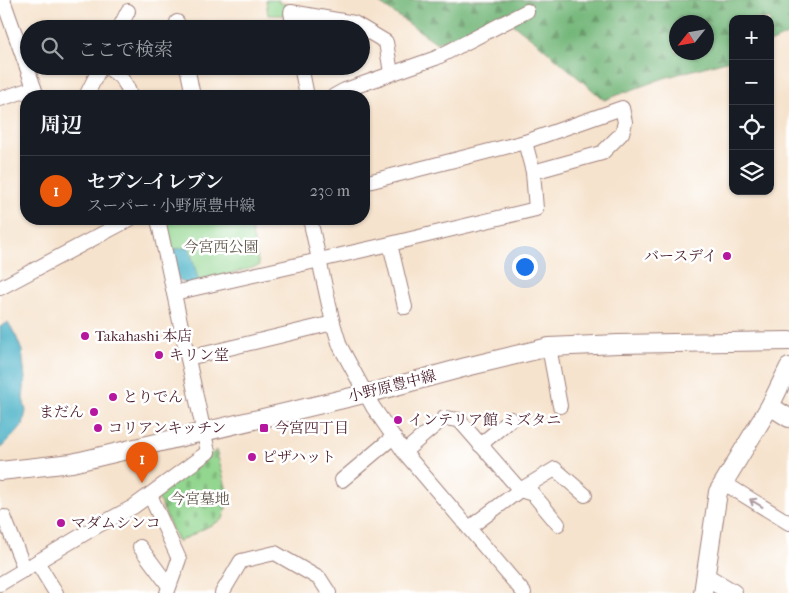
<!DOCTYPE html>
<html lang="ja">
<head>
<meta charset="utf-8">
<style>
  :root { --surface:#171b24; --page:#20242c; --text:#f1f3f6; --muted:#9ea1a6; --line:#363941; --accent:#ea580c }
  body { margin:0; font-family:"IM FELL French Canon","Noto Serif JP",serif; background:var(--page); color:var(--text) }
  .controls { position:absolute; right:15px; top:15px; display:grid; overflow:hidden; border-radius:10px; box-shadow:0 1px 4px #0004 }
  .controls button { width:45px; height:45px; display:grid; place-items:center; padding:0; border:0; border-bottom:1px solid var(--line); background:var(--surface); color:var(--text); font:25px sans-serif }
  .compass { position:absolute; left:669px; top:15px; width:45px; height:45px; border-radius:50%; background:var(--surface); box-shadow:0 1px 4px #0004; rotate:239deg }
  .you { position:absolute; left:524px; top:266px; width:18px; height:18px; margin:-12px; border:4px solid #fff; border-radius:50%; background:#1a73e8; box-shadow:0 0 0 8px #1a73e833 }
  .badge { display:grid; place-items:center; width:32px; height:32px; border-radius:50%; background:var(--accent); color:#fff; font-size:16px; font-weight:700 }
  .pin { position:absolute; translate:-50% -41px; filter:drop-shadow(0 1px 2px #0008) }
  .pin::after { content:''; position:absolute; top:26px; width:18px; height:15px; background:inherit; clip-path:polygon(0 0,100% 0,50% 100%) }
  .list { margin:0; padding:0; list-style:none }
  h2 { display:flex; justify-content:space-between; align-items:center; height:65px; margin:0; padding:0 20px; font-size:21px }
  h2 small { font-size:16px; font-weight:400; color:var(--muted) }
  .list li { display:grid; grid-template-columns:32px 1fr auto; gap:15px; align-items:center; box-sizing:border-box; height:70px; padding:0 20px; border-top:1px solid var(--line) }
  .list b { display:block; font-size:19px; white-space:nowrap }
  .list p { margin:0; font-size:16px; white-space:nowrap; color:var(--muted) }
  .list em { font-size:16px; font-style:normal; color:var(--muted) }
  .icon { flex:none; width:28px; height:28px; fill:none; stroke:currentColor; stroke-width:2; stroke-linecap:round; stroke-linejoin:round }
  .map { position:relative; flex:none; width:789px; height:593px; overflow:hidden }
  .search { position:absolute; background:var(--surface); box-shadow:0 1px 4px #0004; left:20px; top:20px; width:350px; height:55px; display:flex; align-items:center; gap:12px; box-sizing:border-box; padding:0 18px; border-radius:28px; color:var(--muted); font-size:19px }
  .panel { position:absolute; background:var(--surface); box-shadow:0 1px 4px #0004; left:20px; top:90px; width:350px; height:135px; border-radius:20px }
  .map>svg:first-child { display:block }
  .forest { fill:url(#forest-firs); stroke:#606b52; fill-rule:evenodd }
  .cemetery { fill:url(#cemetery-stones); stroke:#6e7a5d }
  .park { fill:#92d68f; stroke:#6e7a5d }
  .water { fill:#47b0c6; stroke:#486878 }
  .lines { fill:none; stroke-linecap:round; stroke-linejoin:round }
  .minor-casing { stroke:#a0817c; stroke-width:16 }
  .tertiary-casing { stroke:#a0817c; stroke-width:20 }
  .minor { stroke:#fff; stroke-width:14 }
  .tertiary { stroke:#fff; stroke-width:18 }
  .oneway { stroke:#ae9aa0 }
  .poi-dot { fill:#b5179e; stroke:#fff; stroke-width:2 }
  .labels { text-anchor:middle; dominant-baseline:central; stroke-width:5; stroke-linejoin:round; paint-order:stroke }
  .park-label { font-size:15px; fill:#605649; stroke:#fff }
  .poi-label { font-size:15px; fill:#4a1f2b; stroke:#fff; text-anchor:start }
  .street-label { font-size:15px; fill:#4a1f2b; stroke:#fff }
</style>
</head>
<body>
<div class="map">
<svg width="789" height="593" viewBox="0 0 789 593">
  <defs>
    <pattern id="forest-firs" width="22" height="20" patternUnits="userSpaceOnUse" patternTransform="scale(1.25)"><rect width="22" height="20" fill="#75b77a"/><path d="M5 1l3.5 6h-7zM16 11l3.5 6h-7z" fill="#629464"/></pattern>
    <pattern id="cemetery-stones" width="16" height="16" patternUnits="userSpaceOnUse" patternTransform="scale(1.25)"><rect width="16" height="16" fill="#92d68f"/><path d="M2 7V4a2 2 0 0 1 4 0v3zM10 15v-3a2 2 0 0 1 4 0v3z" fill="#7fb77c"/></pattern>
  </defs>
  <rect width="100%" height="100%" fill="#fff"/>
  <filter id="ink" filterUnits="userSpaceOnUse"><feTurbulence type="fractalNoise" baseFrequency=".02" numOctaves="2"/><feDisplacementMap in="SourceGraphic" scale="10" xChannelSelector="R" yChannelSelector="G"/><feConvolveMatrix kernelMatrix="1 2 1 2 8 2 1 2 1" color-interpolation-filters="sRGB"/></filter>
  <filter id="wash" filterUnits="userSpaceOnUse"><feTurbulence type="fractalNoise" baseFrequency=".0096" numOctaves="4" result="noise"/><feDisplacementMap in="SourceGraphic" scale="20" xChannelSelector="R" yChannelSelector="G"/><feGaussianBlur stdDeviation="1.12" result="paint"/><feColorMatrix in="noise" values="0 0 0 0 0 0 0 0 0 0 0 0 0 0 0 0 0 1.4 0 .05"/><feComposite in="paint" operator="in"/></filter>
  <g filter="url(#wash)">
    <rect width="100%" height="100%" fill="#f6e3cd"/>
    <path class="forest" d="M375,0H789V34L770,43V19H733V59L664,78L604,100L538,43L501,15L437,43ZM676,22H706V52H676Z"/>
    <polygon class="cemetery" points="216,450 229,498 223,519 178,542 157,495 201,464"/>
    <g class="park">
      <polygon points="266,0 279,0 279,3 286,4 288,15 268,15"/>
      <polygon points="168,219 249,219 259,266 199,282 170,250 165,223"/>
    </g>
    <g class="water">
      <polygon points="189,247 199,282 187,285 177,278 170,250"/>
      <polygon points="8,322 16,336 22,351 25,378 23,398 26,411 23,425 0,449 0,327"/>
    </g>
  </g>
  <g filter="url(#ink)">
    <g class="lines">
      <defs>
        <g id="minor">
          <polyline points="3,0 37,96"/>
          <polyline points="177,22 178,29"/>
          <polyline points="119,29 128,11"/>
          <polyline points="294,29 291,12 354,23 386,42 391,73"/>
          <path d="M105,66C118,74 127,81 130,96"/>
          <polyline points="187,66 193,96"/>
          <polyline points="301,66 307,96"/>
          <polyline points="86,96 101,66"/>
          <polyline points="334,96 345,90 436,58 527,11"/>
          <polyline points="0,99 34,88"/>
          <polyline points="364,183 525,142 622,108 625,122 622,133 602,153 533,172"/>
          <polyline points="310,219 333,323 340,346 373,407 404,452 524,593"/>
          <polyline points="390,244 405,307"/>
          <polyline points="0,288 130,219"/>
          <polyline points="174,293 390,244 536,209 533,172 525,142"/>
          <polyline points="549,347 560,406"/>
          <polyline points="188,358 333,323"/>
          <polyline points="480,445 511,419"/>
          <polyline points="404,452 444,418 459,420 520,490 533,494 558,524"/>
          <polyline points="342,480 392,438"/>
          <polyline points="724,483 789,523"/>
          <polyline points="150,495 179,559 167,593"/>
          <polyline points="4,517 25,570"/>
          <polyline points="469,528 520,490 555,469 585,495"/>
          <polyline points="140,547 169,586"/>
          <polyline points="37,562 56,593"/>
          <polyline points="0,584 99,525 133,507 208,452 158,219"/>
          <polyline points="222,593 241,561 275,553 320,579 329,593"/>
        </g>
        <g id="tertiary">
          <polyline points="770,406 789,418"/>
          <polyline points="0,471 72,463 381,390 466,367 549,347 618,344 789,341"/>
          <polyline points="706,577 733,593"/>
          <polyline points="703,593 718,492 770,406 789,367"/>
        </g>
      </defs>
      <use href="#minor" class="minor-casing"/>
      <use href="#tertiary" class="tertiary-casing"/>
      <use href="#minor" class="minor"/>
      <use href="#tertiary" class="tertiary"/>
    </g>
    <defs><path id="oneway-shaft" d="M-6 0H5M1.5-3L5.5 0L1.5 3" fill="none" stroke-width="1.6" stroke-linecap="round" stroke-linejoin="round" transform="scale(1.25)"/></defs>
    <use class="oneway" href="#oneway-shaft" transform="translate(756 503) rotate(-149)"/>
  </g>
  <g class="poi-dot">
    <circle cx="727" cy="256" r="5"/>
    <circle cx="85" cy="336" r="5"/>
    <circle cx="159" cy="355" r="5"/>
    <circle cx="113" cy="397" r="5"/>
    <circle cx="94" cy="412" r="5"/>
    <circle cx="398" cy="420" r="5"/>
    <circle cx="98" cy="428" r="5"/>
    <rect x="259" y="423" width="10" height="10" rx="2.5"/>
    <circle cx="252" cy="457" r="5"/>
    <circle cx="61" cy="523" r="5"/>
  </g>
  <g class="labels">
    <g class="park-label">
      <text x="221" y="247">今宮西公園</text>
      <text x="200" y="499">今宮墓地</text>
    </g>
    <g class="poi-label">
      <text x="717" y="256" text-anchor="end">バースデイ</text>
      <text x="95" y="336">Takahashi 本店</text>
      <text x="169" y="355">キリン堂</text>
      <text x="123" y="397">とりでん</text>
      <text x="84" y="412" text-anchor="end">まだん</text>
      <text x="408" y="420">インテリア館 ミズタニ</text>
      <text x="108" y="428">コリアンキッチン</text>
      <text x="274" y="428">今宮四丁目</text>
      <text x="262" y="457">ピザハット</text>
      <text x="71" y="523">マダムシンコ</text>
    </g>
    <g class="street-label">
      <text transform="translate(392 386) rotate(-14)">小野原豊中線</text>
    </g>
  </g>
</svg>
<div class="controls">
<button>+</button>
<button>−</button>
<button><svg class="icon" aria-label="locate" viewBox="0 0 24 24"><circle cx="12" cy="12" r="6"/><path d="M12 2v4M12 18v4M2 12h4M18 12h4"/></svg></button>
<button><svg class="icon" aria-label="layers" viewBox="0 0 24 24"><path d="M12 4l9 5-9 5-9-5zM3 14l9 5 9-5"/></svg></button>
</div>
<svg class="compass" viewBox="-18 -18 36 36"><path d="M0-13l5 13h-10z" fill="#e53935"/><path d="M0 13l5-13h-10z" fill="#9ea1a6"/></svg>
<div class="you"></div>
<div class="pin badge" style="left:142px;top:483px">1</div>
<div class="search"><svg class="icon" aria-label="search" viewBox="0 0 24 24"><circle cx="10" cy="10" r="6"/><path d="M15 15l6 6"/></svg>ここで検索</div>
<section class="panel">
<h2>周辺<small></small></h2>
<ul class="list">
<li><span class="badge">1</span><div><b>セブン-イレブン</b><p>スーパー · 小野原豊中線</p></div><em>230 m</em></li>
</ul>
</section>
</div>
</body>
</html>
